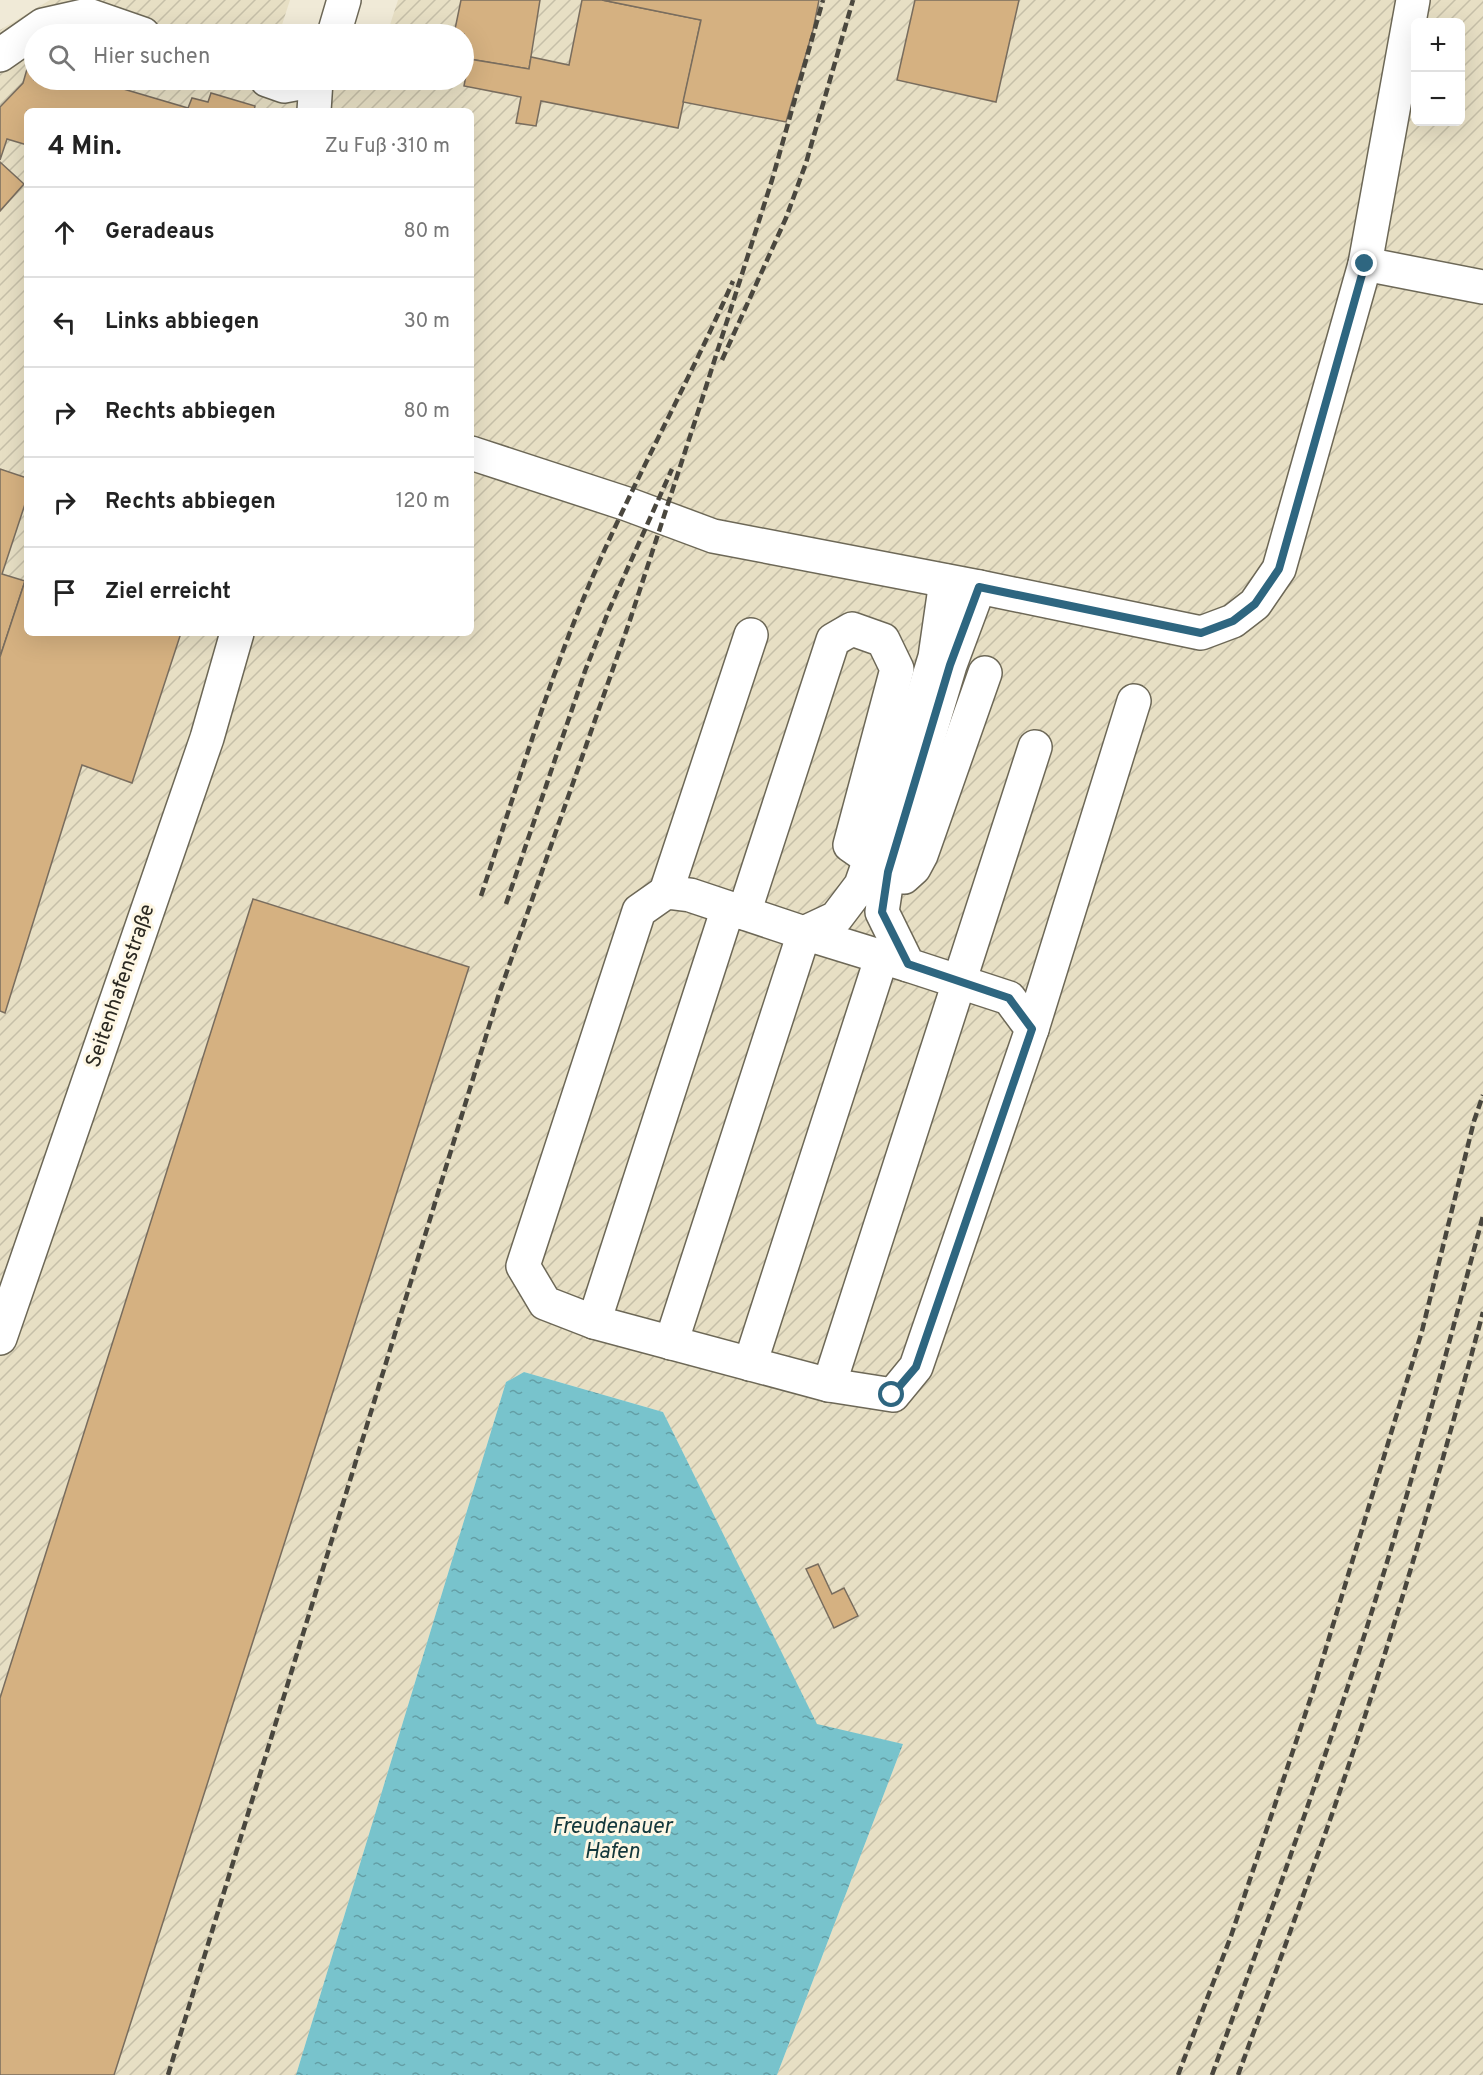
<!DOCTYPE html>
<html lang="de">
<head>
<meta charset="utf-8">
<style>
  :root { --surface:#fff; --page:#f2f2f2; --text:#222; --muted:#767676; --line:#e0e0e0 }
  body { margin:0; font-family:Overpass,sans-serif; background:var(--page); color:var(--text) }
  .controls { position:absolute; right:18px; top:18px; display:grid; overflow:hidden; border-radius:9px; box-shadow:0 6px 24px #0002 }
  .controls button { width:54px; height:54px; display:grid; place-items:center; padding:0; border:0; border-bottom:2px solid var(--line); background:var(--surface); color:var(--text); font:30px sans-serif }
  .stop { position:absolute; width:18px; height:18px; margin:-14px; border:4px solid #2e6680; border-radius:50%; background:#fff }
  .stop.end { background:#2e6680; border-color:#fff; box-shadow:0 2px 6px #0008 }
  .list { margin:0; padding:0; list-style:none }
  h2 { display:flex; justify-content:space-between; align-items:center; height:78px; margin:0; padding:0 24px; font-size:26px }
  h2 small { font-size:20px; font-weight:400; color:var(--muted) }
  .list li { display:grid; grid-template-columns:39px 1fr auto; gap:18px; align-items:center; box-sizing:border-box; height:90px; padding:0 24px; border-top:2px solid var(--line) }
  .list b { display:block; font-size:22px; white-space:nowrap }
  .list em { font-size:20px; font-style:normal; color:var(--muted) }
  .icon { flex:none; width:33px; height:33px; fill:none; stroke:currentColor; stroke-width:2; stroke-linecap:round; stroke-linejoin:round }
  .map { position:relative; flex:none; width:1483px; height:2075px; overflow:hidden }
  .search { position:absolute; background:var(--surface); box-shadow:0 6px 24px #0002; left:24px; top:24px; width:450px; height:66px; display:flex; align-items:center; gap:15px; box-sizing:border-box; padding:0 21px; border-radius:33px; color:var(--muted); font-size:22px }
  .panel { position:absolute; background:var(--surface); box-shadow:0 6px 24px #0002; left:24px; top:108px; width:450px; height:528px; border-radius:9px }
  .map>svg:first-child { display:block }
  .industrial { fill:url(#industrial-furrows); fill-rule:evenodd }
  .water { fill:url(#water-ripples) }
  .building { fill:#d5b181; stroke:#796d5e; stroke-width:1.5 }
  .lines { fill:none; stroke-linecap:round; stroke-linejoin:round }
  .minor-casing { stroke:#6d6857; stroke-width:36 }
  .minor { stroke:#fff; stroke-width:33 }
  .rail { stroke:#4a473e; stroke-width:4.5; stroke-dasharray:9 4.5; stroke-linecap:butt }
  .route { stroke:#2e6680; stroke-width:8 }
  .labels { text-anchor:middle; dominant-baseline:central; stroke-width:6; stroke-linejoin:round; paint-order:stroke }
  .street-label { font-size:21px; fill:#2a2821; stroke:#fef7e4 }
  .water-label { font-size:22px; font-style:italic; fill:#13383c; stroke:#fef7e4 }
</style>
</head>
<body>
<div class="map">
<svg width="1483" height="2075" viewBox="0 0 1483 2075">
  <defs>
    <pattern id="industrial-furrows" width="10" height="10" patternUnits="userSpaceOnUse" patternTransform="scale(1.5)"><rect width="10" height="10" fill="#e7dfc4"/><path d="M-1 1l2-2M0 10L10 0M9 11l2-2" fill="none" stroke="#c6bfa8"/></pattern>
    <pattern id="water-ripples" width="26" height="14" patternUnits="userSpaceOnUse" patternTransform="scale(1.5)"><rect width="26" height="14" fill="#78c3cc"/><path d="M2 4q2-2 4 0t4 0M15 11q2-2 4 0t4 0" fill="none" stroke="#639ea5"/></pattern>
  </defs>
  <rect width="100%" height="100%" fill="#f0ead7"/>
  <path class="industrial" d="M50,0H290L279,34H34V80H360L371,84L373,80H464V34H387L398,0H1483V2075H777L903,1744L817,1725L663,1412L524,1372L506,1382L296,2075H0V30ZM1416,22H1460V122H1416ZM27,111H471V633H27Z"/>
  <polygon class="water" points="524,1372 663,1412 817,1724 903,1744 777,2075 296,2075 506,1382"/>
  <g class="building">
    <polygon points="461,0 540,0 529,69 464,58 464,34 454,34"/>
    <polygon points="582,0 602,0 701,20 678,128 541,101 536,126 516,123 521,97 464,86 469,59 529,69 531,57 569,65"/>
    <polygon points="602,0 819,0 813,30 786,122 683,102 701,20"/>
    <polygon points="915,0 1019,0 996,102 897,80"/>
    <polygon points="27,69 34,70 34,80 93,80 188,108 192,98 208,102 211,93 255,106 254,111 27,111 27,145 7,139 0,160 0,107 23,83"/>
    <polygon points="0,162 24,184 0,211"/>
    <polygon points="0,469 27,478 27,498 2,574 25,581 0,657"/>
    <polygon points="25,581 27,581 27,633 181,633 132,783 82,765 5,1013 0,1011 0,657"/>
    <polygon points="253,899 469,967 114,2075 0,2075 0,1698"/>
    <polygon points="818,1564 832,1594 844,1588 858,1616 834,1628 806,1569"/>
  </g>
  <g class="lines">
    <defs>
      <g id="minor">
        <polyline points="334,34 344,0"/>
        <polyline points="0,55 43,25 88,15 143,34"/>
        <polyline points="267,80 284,86 316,80"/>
        <polyline points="314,111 316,80"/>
        <polyline points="1365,264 1483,287"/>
        <polyline points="471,453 627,504 713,536 979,587 1201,633 1233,621 1255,604 1279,569 1365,264 1413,0"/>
        <polyline points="946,581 935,657 895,788 861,885 836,918 804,933 690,895 666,892 639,911 523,1266 545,1303 594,1322 829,1385 893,1395 916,1367 1032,1029 1009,998 908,965 882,912 888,872 950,665 979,587"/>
        <polyline points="888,872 904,877 914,868 921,855 985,673"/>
        <polyline points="666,892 751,635"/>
        <polyline points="744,913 833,640 852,629 883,640 897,669 850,845 870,859"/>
        <polyline points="1032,1029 1134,701"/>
        <polyline points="594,1322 728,908"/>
        <polyline points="0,1338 207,738 237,633"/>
        <polyline points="671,1343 804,933 908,965"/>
        <polyline points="750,1364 882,956"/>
        <polyline points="829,1385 1035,747"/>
      </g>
    </defs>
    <use href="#minor" class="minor-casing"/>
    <use href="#minor" class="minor"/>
    <g class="rail">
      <polyline points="722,360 786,218 806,163 853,0"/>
      <path d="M481,896C513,799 542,701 580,607C625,496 685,391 733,281"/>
      <polyline points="506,904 585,671 609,610 672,469"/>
      <polyline points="168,2075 498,997 629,623 697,415 772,180 823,0"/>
      <polyline points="1178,2075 1231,1936 1313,1691 1422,1331 1474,1121 1483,1095"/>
      <path d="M1212,2075C1271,1912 1330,1748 1381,1582C1418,1461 1450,1339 1483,1216"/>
      <path d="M1238,2075C1267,1996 1296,1916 1324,1837C1385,1664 1436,1488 1483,1312"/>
    </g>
  </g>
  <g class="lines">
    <polyline class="route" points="892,1395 916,1367 1032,1029 1009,998 908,964 882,912 888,872 950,665 979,587 1201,633 1233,621 1255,604 1279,569 1365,264"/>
  </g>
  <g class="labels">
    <g class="street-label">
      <text transform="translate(121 986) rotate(-71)">Seitenhafenstraße</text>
    </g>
    <g class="water-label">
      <text x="612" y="1827">Freudenauer<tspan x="612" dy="25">Hafen</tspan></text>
    </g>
  </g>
</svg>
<div class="controls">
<button>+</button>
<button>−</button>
</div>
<div class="stop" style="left:892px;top:1395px"></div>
<div class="stop end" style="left:1365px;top:264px"></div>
<div class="search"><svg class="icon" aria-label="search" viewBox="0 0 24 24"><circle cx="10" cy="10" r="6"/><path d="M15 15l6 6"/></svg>Hier suchen</div>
<section class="panel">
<h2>4 Min.<small>Zu Fuß · 310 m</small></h2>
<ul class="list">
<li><svg class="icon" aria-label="ahead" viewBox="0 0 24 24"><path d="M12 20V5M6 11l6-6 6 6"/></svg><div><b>Geradeaus</b></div><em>80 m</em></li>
<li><svg class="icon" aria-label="left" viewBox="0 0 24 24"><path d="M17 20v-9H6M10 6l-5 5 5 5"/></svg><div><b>Links abbiegen</b></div><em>30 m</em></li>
<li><svg class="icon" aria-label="right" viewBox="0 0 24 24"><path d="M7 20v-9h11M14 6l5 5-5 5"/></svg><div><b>Rechts abbiegen</b></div><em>80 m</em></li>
<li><svg class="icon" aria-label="right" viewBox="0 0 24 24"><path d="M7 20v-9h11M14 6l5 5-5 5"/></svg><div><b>Rechts abbiegen</b></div><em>120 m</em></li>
<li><svg class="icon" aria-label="arrive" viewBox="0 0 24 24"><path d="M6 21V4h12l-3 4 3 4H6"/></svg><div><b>Ziel erreicht</b></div></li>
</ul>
</section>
</div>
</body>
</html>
